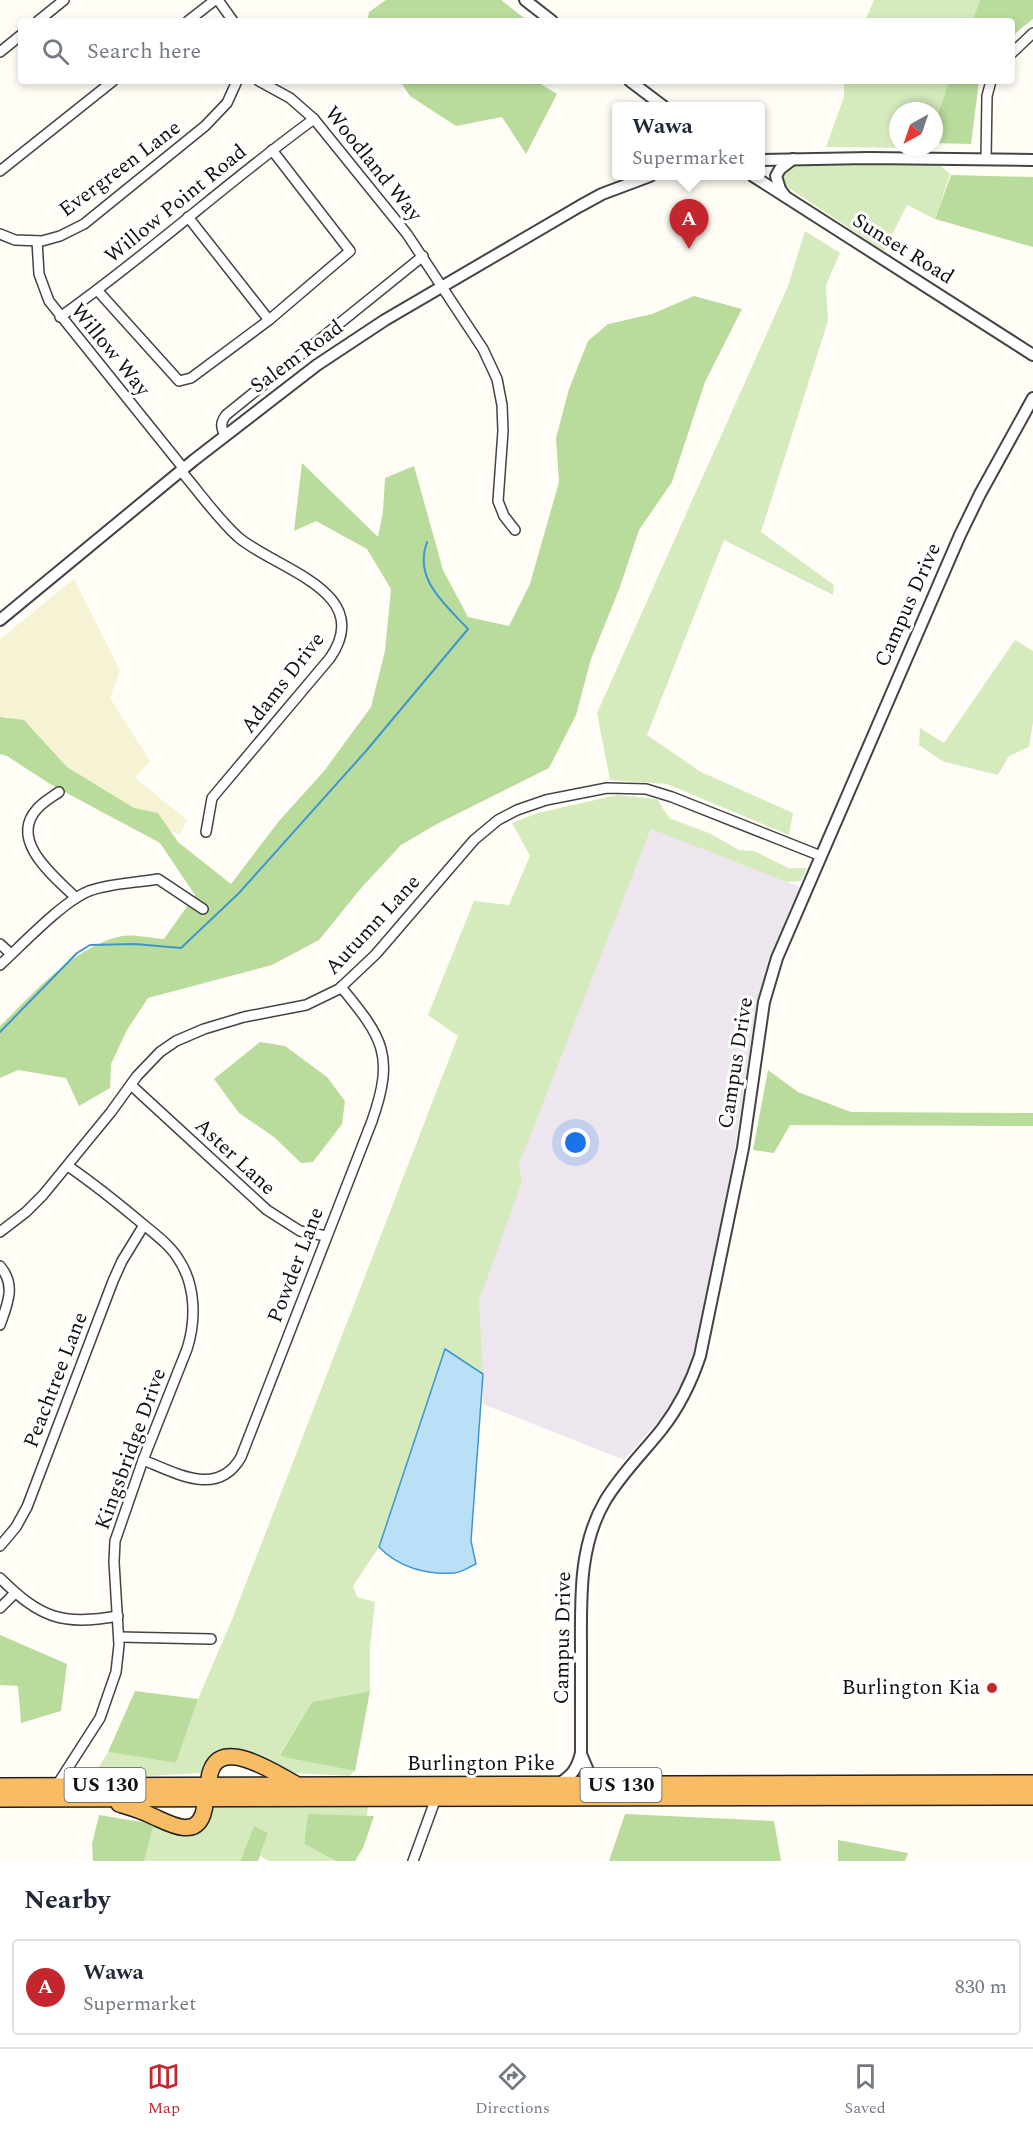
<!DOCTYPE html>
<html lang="en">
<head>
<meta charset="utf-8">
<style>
  :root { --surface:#fff; --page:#f6f6f7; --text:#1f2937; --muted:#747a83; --line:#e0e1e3; --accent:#c4262e }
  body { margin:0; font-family:Spectral,serif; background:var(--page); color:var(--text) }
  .compass { position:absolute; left:889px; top:102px; width:54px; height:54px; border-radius:50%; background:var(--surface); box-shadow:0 3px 9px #0003; rotate:220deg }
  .you { position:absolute; left:576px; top:1143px; width:21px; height:21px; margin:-15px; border:4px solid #fff; border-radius:50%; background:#1a73e8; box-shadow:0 0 0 9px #1a73e833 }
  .badge { display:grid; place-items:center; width:39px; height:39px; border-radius:50%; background:var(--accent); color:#fff; font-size:20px; font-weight:700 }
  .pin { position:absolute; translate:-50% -50px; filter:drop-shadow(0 2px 3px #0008) }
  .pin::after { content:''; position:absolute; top:32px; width:21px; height:18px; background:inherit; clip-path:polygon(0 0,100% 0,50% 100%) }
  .popup { position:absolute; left:612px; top:102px; width:153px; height:78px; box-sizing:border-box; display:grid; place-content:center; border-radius:6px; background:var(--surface); filter:drop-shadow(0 2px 4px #0005); font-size:20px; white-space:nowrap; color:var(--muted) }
  .popup b { font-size:22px; color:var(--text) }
  .popup::after { content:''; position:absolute; left:50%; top:100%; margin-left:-12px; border:12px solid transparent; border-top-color:var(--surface) }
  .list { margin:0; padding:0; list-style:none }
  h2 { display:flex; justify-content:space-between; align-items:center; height:78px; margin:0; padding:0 24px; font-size:26px }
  h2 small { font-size:20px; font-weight:400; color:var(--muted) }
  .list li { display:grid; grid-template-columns:39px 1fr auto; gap:18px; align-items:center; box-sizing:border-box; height:96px; margin:0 12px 12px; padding:0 12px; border:2px solid var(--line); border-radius:6px }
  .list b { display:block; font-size:22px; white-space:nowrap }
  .list p { margin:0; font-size:20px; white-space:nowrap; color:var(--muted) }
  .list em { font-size:20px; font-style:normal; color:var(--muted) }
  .icon { flex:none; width:33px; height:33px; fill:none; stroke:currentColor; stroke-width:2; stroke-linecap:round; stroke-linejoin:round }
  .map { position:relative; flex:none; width:1033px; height:1861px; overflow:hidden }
  .search { position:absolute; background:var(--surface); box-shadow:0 3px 9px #0003; left:18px; right:18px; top:18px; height:66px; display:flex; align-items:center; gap:15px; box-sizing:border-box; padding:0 21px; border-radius:6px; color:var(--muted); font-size:22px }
  .sheet { height:186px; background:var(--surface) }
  nav { display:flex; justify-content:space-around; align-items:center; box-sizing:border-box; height:84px; border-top:2px solid var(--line); background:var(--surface); font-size:16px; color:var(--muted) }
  nav a { display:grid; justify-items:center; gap:3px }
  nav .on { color:var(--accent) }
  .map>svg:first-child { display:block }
  .industrial { fill:#eee6ef }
  .farmland { fill:#f6f3d4 }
  .green { fill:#d5ebbd }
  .forest { fill:#b9dc9c }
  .water { fill:#b9e0f7; stroke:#3f96cf; stroke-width:1.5 }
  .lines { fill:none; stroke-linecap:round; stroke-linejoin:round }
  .stream { stroke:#3f96cf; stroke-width:2 }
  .minor-casing { stroke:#444; stroke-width:12 }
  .tertiary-casing { stroke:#444; stroke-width:14 }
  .trunk-casing { stroke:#222; stroke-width:18 }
  .minor { stroke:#fff; stroke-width:9 }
  .tertiary { stroke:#fff; stroke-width:10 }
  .trunk { stroke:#f7bc64; stroke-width:15 }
  .poi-dot { fill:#c4262e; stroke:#fff; stroke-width:2 }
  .labels { text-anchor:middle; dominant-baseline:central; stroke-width:6; stroke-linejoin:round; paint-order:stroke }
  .shield { fill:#fff; stroke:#585858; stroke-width:1.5 }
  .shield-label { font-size:20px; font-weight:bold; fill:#111 }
  .street-label { font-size:21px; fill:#111; stroke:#fff }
  .poi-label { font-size:21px; fill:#111; stroke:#fff; text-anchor:end }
</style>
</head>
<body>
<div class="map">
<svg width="1033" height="1861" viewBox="0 0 1033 1861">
  <rect width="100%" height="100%" fill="#fffdf5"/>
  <polygon class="industrial" points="651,829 800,887 773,949 758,998 732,1166 697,1340 686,1377 668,1410 624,1460 483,1404 483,1374 445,1349"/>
  <polygon class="farmland" points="74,579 120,670 110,698 150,761 135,778 187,820 180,834 101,814 24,725 6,716 0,719 0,639"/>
  <g class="green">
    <polygon points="874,0 980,0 972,21 865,21"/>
    <polygon points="844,81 949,81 934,126 934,111 898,111 898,147 924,148 826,147 844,97"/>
    <polygon points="939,164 950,174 935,219 907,205 884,251 783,184 783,175 788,166"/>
    <polygon points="805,231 840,253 826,285 828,321 761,532 834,585 833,595 724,540 647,735 701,772 793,813 789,835 667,784 610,780 597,713 788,286"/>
    <polygon points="1015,640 1033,651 1033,722 1029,747 1009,756 998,775 942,761 919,745 920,728 944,743"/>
    <polygon points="617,795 657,799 669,818 709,833 739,850 754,851 789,868 807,868 801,881 786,882 651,829 519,1164 522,1182 479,1301 483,1374 445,1349 379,1547 353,1586 357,1597 375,1602 370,1648 370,1691 312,1702 280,1754 288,1758 355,1771 349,1776 294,1773 232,1750 215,1753 208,1760 203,1773 92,1779 108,1752 176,1763 198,1699 231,1622 458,1036 428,1015 474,901 509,905 530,856 512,823 538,813"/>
    <polygon points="210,1807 368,1807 367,1816 308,1815 304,1844 336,1861 269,1861 260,1856 268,1833 254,1826 240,1861 144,1861 154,1824 180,1834"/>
  </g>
  <g class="forest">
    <polygon points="386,0 501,0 528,21 367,21 369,12"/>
    <polygon points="980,0 1033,0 1033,19 1012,36 1012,21 972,21"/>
    <polygon points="400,81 536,81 557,94 526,154 502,117 456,126 410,96"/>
    <polygon points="949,81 979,81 971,144 934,143 934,126"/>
    <polygon points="951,175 1033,177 1033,247 935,219"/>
    <path d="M694,296L742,309L705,382L672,482L639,530L620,587L591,659L576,715L549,768L437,824L401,845L362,887L319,940L272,965L148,998L127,1030L111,1064L110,1088L79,1106L66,1078L18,1070L0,1078V1026C34,993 74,946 122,936C135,934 151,938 164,939L195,895L160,843L50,784L7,756L0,754V717L24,720L67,767L134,808L158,813L178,842L231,884L279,821L324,771L371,707L385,651L391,589L367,549L316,521L294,531L302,463L378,537L383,512L385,478L414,466L443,570L468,617L509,626L530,584L559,482L556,438L569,389L588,341L608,324L652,314Z"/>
    <polygon points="260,1042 285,1046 327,1077 345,1101 342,1124 313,1162 301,1163 274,1137 239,1113 214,1079"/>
    <polygon points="768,1070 798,1092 851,1112 1033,1113 1033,1126 790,1125 774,1153 753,1150"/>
    <polygon points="0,1635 67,1664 61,1711 21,1723 18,1686 0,1685"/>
    <polygon points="135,1691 198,1699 176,1763 108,1752"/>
    <polygon points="370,1691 355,1771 288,1758 280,1755 312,1702"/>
    <polygon points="308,1814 374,1816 363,1848 355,1861 336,1861 304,1844"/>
    <polygon points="625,1814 774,1821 781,1861 609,1861"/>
    <polygon points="99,1815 154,1824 144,1861 93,1861 92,1844"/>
    <polygon points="254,1826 268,1833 258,1861 240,1861"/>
    <polygon points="838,1840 908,1853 905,1861 838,1861"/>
  </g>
  <path class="water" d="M445,1349L483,1374L471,1541L476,1564C469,1567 461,1573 454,1573C426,1575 398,1567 379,1547Z"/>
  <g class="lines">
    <path class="stream" d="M0,1032L77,953L90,945L135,944L181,948L239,893L366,751L468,629C445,604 413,579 427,542"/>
    <defs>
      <g id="minor">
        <polyline points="218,0 233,21"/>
        <polyline points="38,21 64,0"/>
        <polyline points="188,21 215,0"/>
        <polyline points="0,52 21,35"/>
        <polyline points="1012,53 1033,33"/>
        <polyline points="259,81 290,98 314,119 407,234 483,349 497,379 502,405 503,431 498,501 504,516 515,530"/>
        <polyline points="986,159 987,96 991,81"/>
        <polyline points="0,171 113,81"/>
        <polyline points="188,217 269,320"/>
        <polyline points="0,234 15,240 42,241 60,236 84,224 205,126 227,103 237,81"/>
        <polyline points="37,241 39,274 49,301 184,469"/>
        <polyline points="97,290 179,381 191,378 269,320 350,251 272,150"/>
        <path d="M60,317C148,255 227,182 314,119"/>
        <path d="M225,436C221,427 220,423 226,415L423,256"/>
        <path d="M181,471C200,493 217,518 238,537C275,569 376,591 330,658L212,798L206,832"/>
        <path d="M59,792C52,797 43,802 37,809C8,841 55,877 76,898"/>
        <polyline points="0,944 11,954"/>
        <path d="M0,965C23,944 62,902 89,891C111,883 135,883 158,879L203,909"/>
        <polyline points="131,1085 267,1210 300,1231 326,1236"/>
        <polyline points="0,1232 26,1212 43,1195 111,1112 137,1076 160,1052 176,1041 204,1029 244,1017 306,1005 339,989 376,954 474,840 498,820 517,810 546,800 607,788 646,789 672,797 821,856"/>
        <path d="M0,1266C16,1285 8,1303 0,1325"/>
        <path d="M143,1460C176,1473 218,1498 241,1457L372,1121C395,1055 383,1038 341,987"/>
        <polyline points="0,1546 16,1527 27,1507 113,1281 122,1261 144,1225"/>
        <path d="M0,1578C40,1618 62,1626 118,1616"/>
        <polyline points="0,1608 15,1593"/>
        <polyline points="119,1637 211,1639"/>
        <path d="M57,1785L100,1718L116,1672L119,1645L114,1562L115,1541L143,1460L187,1349C196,1321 196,1286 179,1260C171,1246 156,1235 144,1225C119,1204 94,1184 68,1166"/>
        <polyline points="413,1861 436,1798"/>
      </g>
      <g id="tertiary">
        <polyline points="525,0 552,21"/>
        <polyline points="630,81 663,106"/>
        <polyline points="761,160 869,158 1033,160"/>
        <polyline points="753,176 1033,355"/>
        <polyline points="785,196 780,189 776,176 780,169 793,159"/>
        <polyline points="0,620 194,460 317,365 385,320 580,206 602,194 650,176"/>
        <polyline points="581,1754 589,1773 603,1785"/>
        <path d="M558,1784C572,1776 577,1769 581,1753C581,1720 581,1686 581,1653C581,1601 578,1547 605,1501C621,1474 643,1453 662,1429C679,1407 691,1383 700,1356L743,1148L764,1002L777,958L960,535L980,494L1033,398"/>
      </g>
      <g id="trunk">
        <polyline points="0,1786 1033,1783"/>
        <path d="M212,1794C208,1785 208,1775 213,1766C228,1741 277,1774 294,1783"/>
        <polyline points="0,1799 1033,1797"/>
        <path d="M119,1804C129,1807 140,1810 150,1815C167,1822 194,1840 203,1814C206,1806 205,1799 204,1790"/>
      </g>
    </defs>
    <use href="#minor" class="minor-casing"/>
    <use href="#tertiary" class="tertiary-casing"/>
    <use href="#trunk" class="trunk-casing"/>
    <use href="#minor" class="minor"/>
    <use href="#tertiary" class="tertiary"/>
    <use href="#trunk" class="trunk"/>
  </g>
  <circle class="poi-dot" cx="992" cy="1688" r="6"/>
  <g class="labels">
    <g class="shield">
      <rect x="64.5" y="1768" width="81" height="34" rx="4.5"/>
      <rect x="580.5" y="1768" width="81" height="34" rx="4.5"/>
    </g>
    <g class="shield-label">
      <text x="105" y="1785">US 130</text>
      <text x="621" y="1785">US 130</text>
    </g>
    <g class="street-label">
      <text transform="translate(373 164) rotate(51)">Woodland Way</text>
      <text transform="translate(120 169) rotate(-37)">Evergreen Lane</text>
      <text transform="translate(176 204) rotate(-39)">Willow Point Road</text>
      <text transform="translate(903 249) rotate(32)">Sunset Road</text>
      <text transform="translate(110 350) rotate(51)">Willow Way</text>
      <text transform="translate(297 357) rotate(-36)">Salem Road</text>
      <text transform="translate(908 605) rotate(-66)">Campus Drive</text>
      <text transform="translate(283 683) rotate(-52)">Adams Drive</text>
      <text transform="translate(373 925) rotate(-47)">Autumn Lane</text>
      <text transform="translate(736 1063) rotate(-81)">Campus Drive</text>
      <text transform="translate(235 1157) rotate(43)">Aster Lane</text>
      <text transform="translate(296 1265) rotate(-69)">Powder Lane</text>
      <text transform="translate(56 1380) rotate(-69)">Peachtree Lane</text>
      <text transform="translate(131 1449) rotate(-70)">Kingsbridge Drive</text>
      <text transform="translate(563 1638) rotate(-89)">Campus Drive</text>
      <text x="481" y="1764">Burlington Pike</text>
    </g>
    <g class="poi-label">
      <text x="980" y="1688">Burlington Kia</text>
    </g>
  </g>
</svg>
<svg class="compass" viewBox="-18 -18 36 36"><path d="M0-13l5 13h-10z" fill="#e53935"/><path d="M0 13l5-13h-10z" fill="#747a83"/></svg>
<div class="you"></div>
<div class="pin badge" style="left:689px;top:249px">A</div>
<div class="popup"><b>Wawa</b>Supermarket</div>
<div class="search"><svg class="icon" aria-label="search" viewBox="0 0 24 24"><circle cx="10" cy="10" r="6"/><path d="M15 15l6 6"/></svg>Search here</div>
</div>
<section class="sheet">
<h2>Nearby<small></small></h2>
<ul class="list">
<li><span class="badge">A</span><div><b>Wawa</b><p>Supermarket</p></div><em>830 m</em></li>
</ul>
</section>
<nav>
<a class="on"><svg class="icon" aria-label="map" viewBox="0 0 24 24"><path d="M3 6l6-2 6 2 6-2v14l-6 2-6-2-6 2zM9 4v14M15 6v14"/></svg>Map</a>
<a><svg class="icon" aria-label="directions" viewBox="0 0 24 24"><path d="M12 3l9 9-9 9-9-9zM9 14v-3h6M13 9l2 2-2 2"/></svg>Directions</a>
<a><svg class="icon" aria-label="saved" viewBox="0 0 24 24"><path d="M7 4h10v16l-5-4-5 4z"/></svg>Saved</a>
</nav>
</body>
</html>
